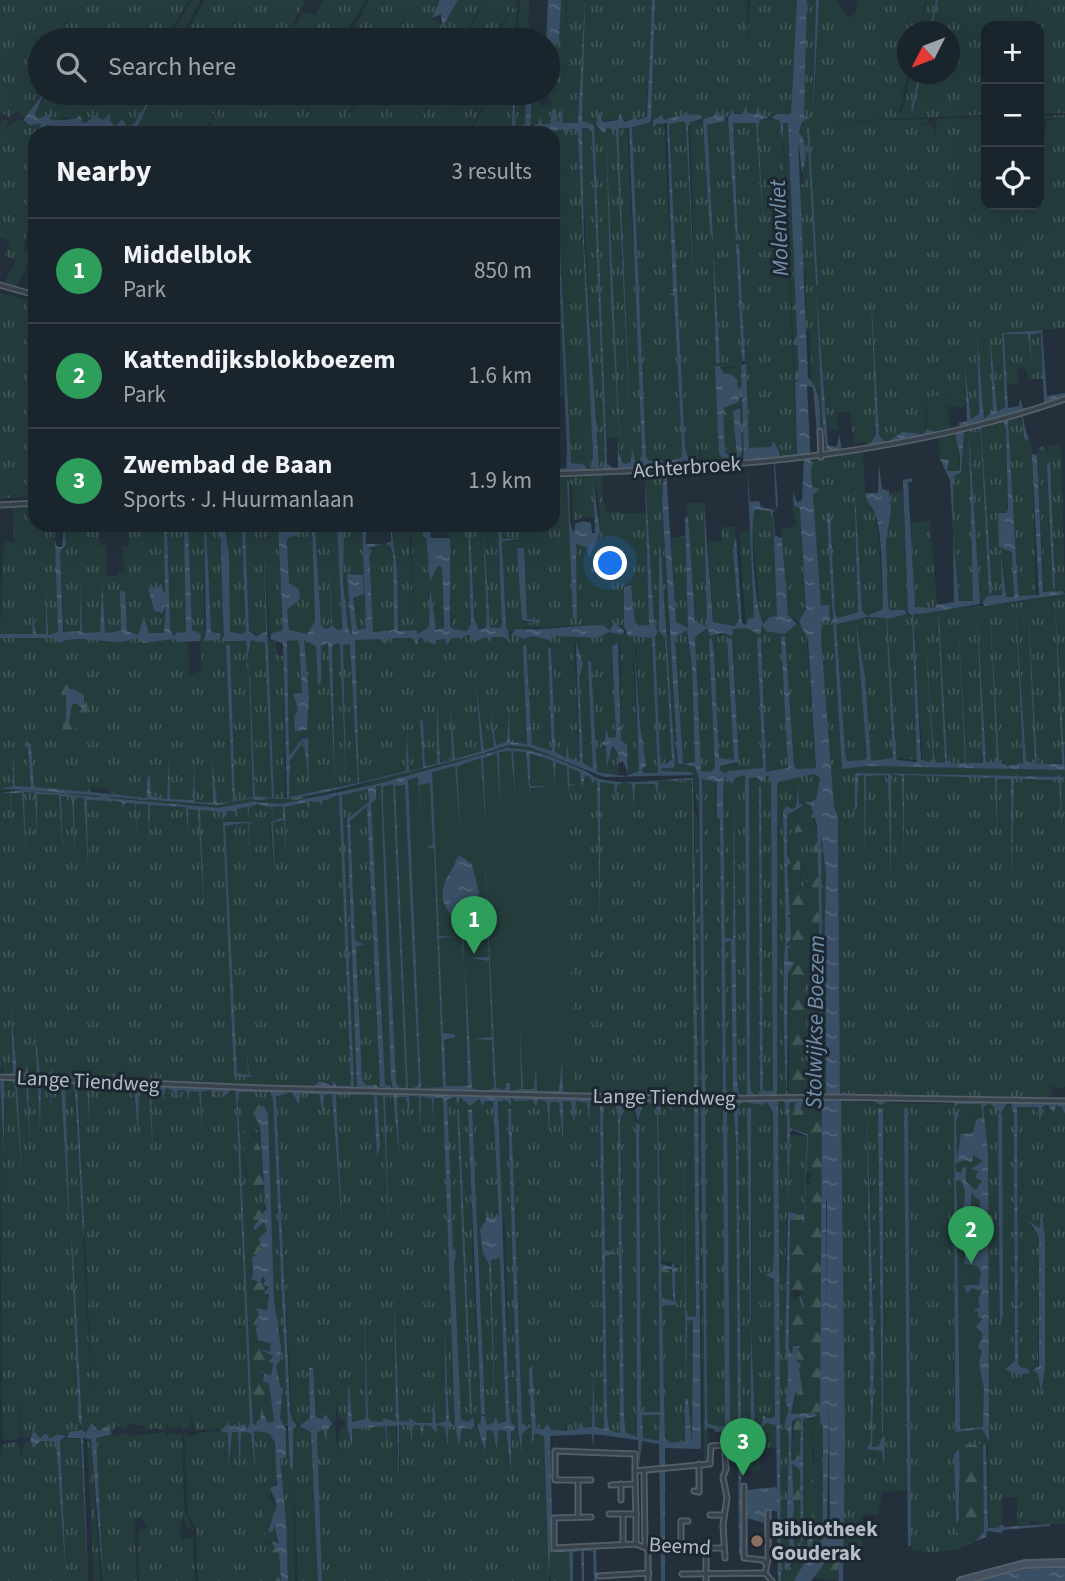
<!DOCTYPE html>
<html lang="en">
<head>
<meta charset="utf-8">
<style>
  :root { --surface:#1a242d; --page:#273039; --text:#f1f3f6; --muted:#9fa4aa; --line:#384149; --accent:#89bdf6 }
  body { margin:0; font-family:"Source Sans 3",sans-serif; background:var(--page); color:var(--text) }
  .controls { position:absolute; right:21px; top:21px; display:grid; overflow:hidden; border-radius:14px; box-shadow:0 7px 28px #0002 }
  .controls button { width:63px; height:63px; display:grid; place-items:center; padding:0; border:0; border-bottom:2px solid var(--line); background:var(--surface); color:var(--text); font:35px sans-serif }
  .compass { position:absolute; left:897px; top:21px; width:63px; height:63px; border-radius:50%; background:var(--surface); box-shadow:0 7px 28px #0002; rotate:228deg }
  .you { position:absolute; left:611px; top:564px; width:24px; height:24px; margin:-18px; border:5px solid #fff; border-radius:50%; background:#1a73e8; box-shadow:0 0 0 10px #1a73e833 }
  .badge { display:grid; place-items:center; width:46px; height:46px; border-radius:50%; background:var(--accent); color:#fff; font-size:23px; font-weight:700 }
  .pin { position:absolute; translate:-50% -58px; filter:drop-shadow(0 2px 4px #0008) }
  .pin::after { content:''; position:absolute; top:37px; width:24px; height:21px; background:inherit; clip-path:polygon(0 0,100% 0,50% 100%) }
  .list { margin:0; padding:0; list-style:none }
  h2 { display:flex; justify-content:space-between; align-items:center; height:91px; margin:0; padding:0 28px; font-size:30px }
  h2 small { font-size:23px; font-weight:400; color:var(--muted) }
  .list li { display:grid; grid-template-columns:46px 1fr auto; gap:21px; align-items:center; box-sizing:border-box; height:105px; padding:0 28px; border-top:2px solid var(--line) }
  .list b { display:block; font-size:26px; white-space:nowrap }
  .list p { margin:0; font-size:23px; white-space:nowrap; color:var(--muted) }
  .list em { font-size:23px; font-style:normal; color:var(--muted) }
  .icon { flex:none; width:38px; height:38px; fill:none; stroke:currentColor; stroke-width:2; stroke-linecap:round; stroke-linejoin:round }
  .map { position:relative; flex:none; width:1065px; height:1581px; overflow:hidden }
  .search { position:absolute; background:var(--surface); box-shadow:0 7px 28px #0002; left:28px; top:28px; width:532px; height:77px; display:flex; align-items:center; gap:18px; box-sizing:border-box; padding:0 24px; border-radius:38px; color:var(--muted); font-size:26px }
  .panel { position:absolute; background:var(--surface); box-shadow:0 7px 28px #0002; left:28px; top:126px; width:532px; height:406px; border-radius:21px }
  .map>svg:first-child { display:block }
  .grass { fill:url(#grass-tufts); fill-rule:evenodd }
  .forest { fill:url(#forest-firs); fill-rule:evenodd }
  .green { fill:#253c3d }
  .water { fill:url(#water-ripples); fill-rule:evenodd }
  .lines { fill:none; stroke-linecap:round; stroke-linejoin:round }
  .stream { stroke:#394f65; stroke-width:2 }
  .canal { stroke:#394f65; stroke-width:3.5 }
  .street-casing { stroke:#555f6a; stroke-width:7 }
  .secondary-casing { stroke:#555f6a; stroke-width:10 }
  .street { stroke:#37424c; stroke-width:3.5 }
  .secondary { stroke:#45515f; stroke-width:6 }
  .education-dot { fill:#8d6e63; stroke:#1c2731; stroke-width:2.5 }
  .labels { text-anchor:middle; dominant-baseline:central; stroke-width:6; stroke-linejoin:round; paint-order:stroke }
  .street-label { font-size:21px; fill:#b3bcc7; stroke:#1c2731 }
  .poi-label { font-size:21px; font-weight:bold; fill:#b3bcc7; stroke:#1c2731; text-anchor:start }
  .water-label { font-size:23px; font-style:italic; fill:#7390aa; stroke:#1c2731 }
</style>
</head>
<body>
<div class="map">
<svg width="1065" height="1581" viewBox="0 0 1065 1581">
  <defs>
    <pattern id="grass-tufts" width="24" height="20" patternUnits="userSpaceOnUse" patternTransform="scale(1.75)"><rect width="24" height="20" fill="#253c3d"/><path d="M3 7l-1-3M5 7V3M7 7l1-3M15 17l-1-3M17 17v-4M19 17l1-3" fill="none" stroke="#425658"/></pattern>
    <pattern id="forest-firs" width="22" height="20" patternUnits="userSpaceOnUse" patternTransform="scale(1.75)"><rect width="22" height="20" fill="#253c3d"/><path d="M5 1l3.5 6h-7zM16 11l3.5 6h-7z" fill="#425658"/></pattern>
    <pattern id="water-ripples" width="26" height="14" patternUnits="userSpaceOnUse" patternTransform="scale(1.75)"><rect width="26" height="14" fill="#394f65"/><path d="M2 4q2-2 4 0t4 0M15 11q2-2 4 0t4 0" fill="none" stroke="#53667a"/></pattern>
  </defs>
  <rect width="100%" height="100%" fill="#23303c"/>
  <g class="grass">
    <polygon points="0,0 188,0 165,40 40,40 40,93 44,93 31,114 24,118 16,110 10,117 0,112"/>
    <polygon points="192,0 200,0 180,40 169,40"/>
    <polygon points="205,0 305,0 293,24 295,26 303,12 315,15 323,0 366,0 341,40 182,40"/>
    <polygon points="369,0 440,0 432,19 442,25 433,40 347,40"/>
    <polygon points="458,0 485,0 462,40 435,40"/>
    <polygon points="486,0 516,0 492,40 470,40 467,35"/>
    <polygon points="520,0 529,0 528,40 518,40"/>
    <polygon points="561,0 566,0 563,100 567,0 652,0 646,119 637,120 634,113 633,119 599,120 596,125 564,124 562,108 558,125 555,109 549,124 542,124 540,117 538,124 529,126 532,93 539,93 541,114 541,106 552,104 548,100 548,53 554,57 555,46 559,42"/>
    <polygon points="655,0 747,0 748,48 750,0 797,0 791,114 771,117 760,114 759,107 756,114 749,114 747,107 742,114 733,112 726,118 718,115 716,108 714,116 703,119 698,115 664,120 662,115 651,120"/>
    <path d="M807,0H816L814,115L819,0H837L848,18L856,13L857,0H926L919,31L908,32L909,74C901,85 906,105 895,116L902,111L911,74H950V32L920,31L927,0H1025L1023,20L1026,0H1065V113H1039V26H986V115L813,122L930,119L927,123H917L933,125L935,141L936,124L939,122H935L937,119L986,117V120H976L986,122V205H1039V120H1042L1044,136L1046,121L1057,119H1039V116L1065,115V328L1014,332L1028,334L1029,362L1030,335L1041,334L1044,379H1028L1027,370L1018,368V383L1006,385L1005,333H1002L1005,408L996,411L994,406L993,413L984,419L977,334L978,416L970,418L965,370V405L958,409L957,406L948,407L946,394L927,398L925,433H904L886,443L878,432L871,306L876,434L868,447L864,441L854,445L850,411L837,413L838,429L828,431L816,284L822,416L827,452L825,454L822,447L824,432H819V456L818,391L811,380L810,335L806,328V269L803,270L799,185L803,184C802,173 805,165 805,155C805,139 793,129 808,117L804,116Z"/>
    <polygon points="517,1 515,36 512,40 494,40"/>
    <polygon points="46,93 152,93 134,124 127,127 122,119 115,127 110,120 111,113 106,120 82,122 66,117 62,120 51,119 50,115 38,119 35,114"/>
    <polygon points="153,93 315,93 296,130 317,93 345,93 339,106 348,93 357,96 346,119 364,93 405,93 401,100 406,93 434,93 415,130 436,93 463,93 448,123 465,93 483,93 464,131 485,93 490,93 468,133 452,133 448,130 450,133 384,133 385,129 382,133 237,133 238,127 229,133 209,128 221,103 205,129 192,133 189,129 175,127 164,133 137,128 136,124"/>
    <polygon points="492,93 514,93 511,133 470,133"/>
    <polygon points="516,93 526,93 525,125 516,127"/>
    <path d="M769,119L780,121L783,142L797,454L780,455L773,442V453L757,460L750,456L738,244L736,245L742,367H715L719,453L726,460L703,459L699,438V458L690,465L685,447L669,124L683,121L686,124L695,286L690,122L704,121L711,239L707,125L726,120L730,123L738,240L733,122L756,123L763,233L758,127L760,120ZM713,245L720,362L718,363L716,362Z"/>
    <polygon points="9,120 3,135 11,123 22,120 25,124 37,123 42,126 38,133 35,133 32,147 35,144 35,215 27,231 24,250 33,255 15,288 3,285 16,261 4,255 11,242 0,237 0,121"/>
    <polygon points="664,121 673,294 668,294 674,296 682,449 681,458 671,460 670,465 649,461 646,456 632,127 653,122 654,128"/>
    <polygon points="627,126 642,428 642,461 636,467 633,462 624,463 618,457 618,438 607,438 607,452 593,132 594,127"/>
    <polygon points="589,128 592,135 605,459 601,471 597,470 597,462 580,129"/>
    <polygon points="563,129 565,135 569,129 576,129 578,134 593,457 590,468 593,471 588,471 583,464 571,463 554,130"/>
    <polygon points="553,159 564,396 553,397"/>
    <polygon points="0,293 35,302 35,458 29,459 29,497 0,498"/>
    <polygon points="1017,416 1022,417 1024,438 1029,441 1032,456 1036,596 1019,596 1018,593 1008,420"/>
    <polygon points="1005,419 985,426 1003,422 1006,428 1008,546 1001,545 999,520 999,547 1012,552 1014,598 1006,597 1002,554 1002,595 988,596 979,602 970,430 978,429 981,436 989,595 992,592 981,426"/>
    <polygon points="969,430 974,600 960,603 953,534 953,478 961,472 961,436"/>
    <polygon points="1061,445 1065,591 1044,593 1037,457 1039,447 1045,446 1048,459 1049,446"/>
    <polygon points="863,451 865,497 875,512 879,541 883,609 867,616 862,610 854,479 858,612 838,618 835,614 830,515 832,619 886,618 893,758 871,761 865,677 856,624 867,757 865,760 851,762 846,758 835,647 843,768 866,766 1065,770 1065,777 943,775 996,778 996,809 997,778 1011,778 1013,884 1014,779 1059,780 1062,835 1061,782 1065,778 1065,1086 1062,1089 1051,1086 1052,1093 1048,1099 1065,1099 1065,1103 892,1099 887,1102 840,1095 838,817 834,807 821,639 822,622 829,621 829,605 821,605 813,495 820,490 812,488 810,459"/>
    <polygon points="664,471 662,500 669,632 666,632 660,555 659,632 654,622 645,472"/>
    <path d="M564,475H603V499L607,512L647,514L649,626H639L635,622L631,585L624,587L626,631L620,625L610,631C599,624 522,626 511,632L506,629L502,542L521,540L502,539L501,525H553V478ZM567,481L572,487L573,522L583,517L594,518V482C600,501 604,529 592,546L576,543L577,619H573ZM518,548H524L527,619L537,620V623L523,622Z"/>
    <polygon points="903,491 908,613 912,617 935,610 1015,603 1065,594 1065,764 1062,749 1060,765 1039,766 1036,754 1035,764 1026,761 1017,611 1022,764 1002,765 998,760 996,764 987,764 983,722 982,765 948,764 945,742 944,763 937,763 933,758 930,762 923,761 915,657 919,760 896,758 887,619 907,613 904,610 890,611 888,607 886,541 891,511 890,493"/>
    <polygon points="793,497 794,506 800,508 806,609 799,622 788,615 782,538 781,530 796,525 791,499"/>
    <polygon points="686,503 704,503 709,635 733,635 733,629 746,628 760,634 762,625 782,634 799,623 806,630 816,768 798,769 794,766 785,637 782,637 788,769 766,772 761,639 758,638 763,768 726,774 720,770 720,766 734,765 739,762 733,639 727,640 734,761 719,758 714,652 712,640 709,640 715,768 710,772 701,771 695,637 706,628 696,621"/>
    <polygon points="35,504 35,525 55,525 58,632 48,635 46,595 46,634 36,634 33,615 33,634 0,634 3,551 5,542 14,542 12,505"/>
    <polygon points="755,509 769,511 773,518 777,616 769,617 764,624 759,609 752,520"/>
    <polygon points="930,520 937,605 934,608 917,608 914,604 911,523"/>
    <polygon points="66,525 98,525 100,545 106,545 107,576 118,576 118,573 125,572 122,547 129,546 128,525 184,525 187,631 175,637 170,630 164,531 165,594 163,587 148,589 153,609 165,614 164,634 149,633 144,617 139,635 127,631 120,592 121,631 105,633 101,581 100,632 82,633 81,600 80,631 64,632 60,552 66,548"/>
    <path d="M188,525H204V641L219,640L211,632L210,625L206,525H220L224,641H247C248,653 243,660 249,673L253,797L235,801L230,645L233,803L216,804L213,760V803L195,802L194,760L193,800L170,799L168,760V799L150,796V776L147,778L148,798L108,794V788L90,787L88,792L34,787L31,744L27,742V735L24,737L28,748L31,787L15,786L13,750V786H0V638H51L59,643L83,637L103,642L136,638L147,642L174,639L188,643L189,675L202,671L200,634L192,630ZM61,680L87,687L88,726Z"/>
    <polygon points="244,525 246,631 242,634 230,632 227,531 243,529"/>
    <polygon points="245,525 261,525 262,529 266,632 261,636 249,631"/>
    <polygon points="263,525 278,525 283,627 282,631 272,633 270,637"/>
    <polygon points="301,525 312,525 315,621 307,634 289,630 287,608 299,589 289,582 288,538 301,532"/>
    <polygon points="315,525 337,525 339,533 341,630 334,630 332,625 328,561 331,627 325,629 321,626"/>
    <path d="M341,525H362L366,628L357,630C350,611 355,592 361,574H347L352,635L348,630L343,582L344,534Z"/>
    <polygon points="393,525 409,525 414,626 411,525 425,525 430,581 438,566 442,567 443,630 436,630 430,588 429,627 420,634 415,630 398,631"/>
    <polygon points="449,525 483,525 485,561 484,525 498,525 502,618 500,628 490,628 489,623 485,562 487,626 476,628 468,526 471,623 469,631 451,628"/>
    <path d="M722,527H735C736,555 736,589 739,620L733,626L713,622L708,542H722Z"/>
    <polygon points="750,531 755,617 746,623 739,532"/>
    <polygon points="685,536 688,629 687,629 675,622 671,538"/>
    <polygon points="382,544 390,544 393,554 394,630 391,632 372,631 369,548"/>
    <polygon points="686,630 692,666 695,762 683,764 675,636"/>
    <polygon points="606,632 623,635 626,632 629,636 652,637 659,773 643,773 642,770 646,765 640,725 636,643 633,664 639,771 628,773 629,760 621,740 620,644 612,646 616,737 609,738 607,731 601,744 606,746 609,767 609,747 618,753 619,774 597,772 591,661 593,770 583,763 579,678 583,664 578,643 574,643 580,763 569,758 566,746 566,758 554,752 551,648 552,751 532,745 526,645 527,744 510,742 509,713 507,743 496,745 492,715 494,747 484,750 477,683 481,751 455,759 450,704 452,760 439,763 437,703 438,764 425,766 423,721 420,720 423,768 409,771 407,731 406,771 359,783 355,640 382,639 387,643 390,638 412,638 417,644 418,637 432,642 445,639 450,644 452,638 487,636 490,640 491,637 503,637 507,640 509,634 525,639 532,636 549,639 557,636 598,638"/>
    <polygon points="658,633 665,636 667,654 666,633 670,633 679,766 695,766 699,778 698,820 693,773 661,771 662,768 675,767 672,737 672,759 666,764 660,763 655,637"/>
    <polygon points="251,640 265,643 272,798 255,797 250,678 247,666"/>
    <polygon points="276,640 277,655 283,656 285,799 274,798 267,641"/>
    <polygon points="299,640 302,693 293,695 298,710 294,717 295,731 307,730 309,697 304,640 316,645 321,686 321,646 328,642 335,779 332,646 336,643 340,645 346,779 343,645 350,644 358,783 289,797 290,760 305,741 309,785 308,738 301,739 289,756 287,641"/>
    <path d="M569,767L580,772L582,787L585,774L597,781L599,883L600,782L614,784L616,802V785L625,782L632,784L634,809L635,784H655L657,797L658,781L692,780L694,1092L689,1096L698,1097L695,930L700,931L702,1097L707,1096L705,1084L702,779L717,782V817L720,819L723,1096H730L726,1089L725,942L731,941L733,1094L742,1096L737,1081L734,787L733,939H725L723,791L725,776L732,784L735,778L745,774L748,1097L757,1095L751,1092L750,1078L749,778L757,777L759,783L763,776L771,779L773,1092H763L760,786V1088L761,1096H777V786L778,781L814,774L820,778L817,800L800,805L797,786L796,807L792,809L786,806L783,812L786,940C782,951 784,1073 787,1089L784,1096H825L828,1098L784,1101L787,1111L788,1210L790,1135L807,1136L804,1213L793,1215L788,1212L786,1219L785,1348C789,1356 789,1392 785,1400L789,1409L785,1420L789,1437L787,1518L791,1559L787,1569L793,1566L794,1555L803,1541H807L809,1554L794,1581H781L778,1100L614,1099L618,1115L620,1433L609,1431L607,1415L605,1255L617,1253L605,1250L603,1121L604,1103L613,1099L462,1096L470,1106L479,1099L483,1106L485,1101H493L498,1160L500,1100H507L509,1106L510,1098L534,1100L536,1107L538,1099L548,1102L549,1126L550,1102L559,1101L562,1143L563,1101H571L574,1120L576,1101L587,1103L589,1121L590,1101L600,1103L605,1428L600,1430L595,1427L592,1370V1427L582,1428L580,1422L579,1429L570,1430L568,1423L565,1431L551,1430L546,1424L543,1429L534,1427L531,1366V1429L522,1423L511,1109L508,1110L518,1427L511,1423L509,1407L505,1227L500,1194L499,1217H489L487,1209L486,1220L480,1230L483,1254L489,1264L495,1414L491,1260L500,1258L506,1421L499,1424L495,1417L494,1423L487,1425L485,1416H481V1423L477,1425L472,1417L468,1422L461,1420L454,1263L456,1253L453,1250L446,1108L447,1099L456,1097L458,1106L462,1096L459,1094L290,1091L299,1104L300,1094H319L323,1109L324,1094H332L341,1225L336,1094L374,1095L378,1154L377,1095L383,1096L389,1234L385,1095H393L398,1152L397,1097H406L409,1115V1096L419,1097L420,1129L421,1096L432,1099L433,1119L434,1098H443L459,1441L462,1428L477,1427L485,1448L487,1429L493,1430L496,1445L498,1430H505L510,1470L512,1430L519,1431L522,1452L523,1431L530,1430L532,1444L535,1434L544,1435L549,1581H322L317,1432L323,1430L327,1442V1430L335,1426L339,1455V1428L347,1425L352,1444V1429L385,1426L387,1439L388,1426L395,1424L400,1479L399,1425H409L411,1440L412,1425H420L423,1435L424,1425L431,1426L435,1431L437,1424L434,1407L433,1423H418L410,1419L409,1422L399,1421L394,1298L396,1422L385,1418L382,1422L371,1421L368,1418L363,1311L366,1420L352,1422L349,1392L347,1424L338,1418L337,1395L335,1424L325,1414L318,1420L312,1368L309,1369L310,1418L299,1425L292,1420L276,1095H286V1091L233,1090L236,1092L239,1143V1092L268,1091L273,1099L289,1425L285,1426L280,1418L282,1394L276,1366L280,1361L281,1347L274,1301L267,1114L257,1099L243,1107V1120C260,1126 260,1137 263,1153L254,1134L243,1131L245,1174L250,1190L257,1191L265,1185L266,1208L262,1204L260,1208L251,1204L243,1206L240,1172L250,1389V1423L247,1429L244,1423L241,1427L230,1426L229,1422L221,1429L195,1430L191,1410L190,1427L182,1431L180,1425L178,1428L170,1429L167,1424L165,1431L156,1428L148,1430L144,1426L129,1424L125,1431L118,1425L111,1432L107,1426L99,1431L94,1423L86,1433L70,1432L67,1436L58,1434L51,1439L46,1434L38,1438L33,1432L28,1439L22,1437L18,1392L20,1437L15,1440L2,1439L0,1081L5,1150L4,1080L13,1082L15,1087L21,1173L17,1083H26L30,1143L28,1083L38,1085L40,1126L41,1083L50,1085L51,1104L52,1085H61L67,1159L64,1087L73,1084L83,1235L77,1085L87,1088L90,1130L89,1086L114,1089L132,1087L0,1078L4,1073L3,1065L0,1072V793L10,792L12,817L11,792H22L26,855L24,792L35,793L37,826V793L59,795L63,856L61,795L72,797L75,838L74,797L85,798L89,864L87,800L122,802L124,806L125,802L148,804L149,830V805L186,807L188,834V809L198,810L199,818L200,810L222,812L224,820V812L235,811L237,819V809L247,807L249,818L248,807L258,804L271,807L272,816V807L283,806L284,818L269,821L275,885L273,821L284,820L286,858L285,807L307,802L309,809V801H320L322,809V801L339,795L351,1081L350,1086H337L333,1080L332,1086L320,1081L313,1087L353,1088L342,794L367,788L369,802L347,820L357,1088H377L366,1085L362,1080L356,947L364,944L355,941L350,821L367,806L380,1086L389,1089L390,1086H385L370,804L375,801L378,784L338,792L419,770L420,773L379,784L386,895L391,1079L393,1089H401L396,1083L383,787L393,784L406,1085L404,1089L408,1090L397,825L408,826L419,1085L411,1089L420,1090L408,780L418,777L419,810V785L431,783L433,846L426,847L434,848L443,1071V1088H423L477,1092L479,1090L472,1088L465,964L468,1086L446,1087L444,1040L455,1037V1034L443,1033L435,829L459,844C460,879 420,886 461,925L464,962V928L475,909L479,893L472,867L480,859L481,847L476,840C481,828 476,789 477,773L473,770L482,768L485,830C486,812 476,778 497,771L500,807L499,789H513L514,793V789L527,787L529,796L530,787L538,786H529V780L535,782L540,776L554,779V785L567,786L568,794L569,786H577L569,784ZM225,822H253L249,823L251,872L248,823L237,824V839L236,824L225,825L235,1050ZM485,833L496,1089L504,1090L510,1084V1093L482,1092L494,1088L492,1039H473L492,1037L489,960L469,959L489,958ZM11,1010L17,1074L26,1072L25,1059L28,1073L37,1072L36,1028L40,1074L49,1075L50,1069L53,1076L69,1079L8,1075L13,1072ZM520,1030L523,1089H534L536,1068L537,1091H560L561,1060L563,1094L514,1092L521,1089ZM135,1086L229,1089V1090L225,1096L224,1092L216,1091L213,1098L211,1090L201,1092L202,1127L200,1092L190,1091L188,1100L187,1091L178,1090L175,1099L174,1091L166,1088L164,1099L160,1089L151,1090L153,1159L149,1089L139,1088L138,1126L133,1087ZM458,1108L472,1414H470L457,1109ZM471,1108L472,1109L484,1414L481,1413L472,1254ZM83,1238H85L93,1420ZM71,1239L73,1251L82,1427H80ZM443,1330L449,1420L456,1424L448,1428V1441L445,1427L438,1424L446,1420Z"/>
    <polygon points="795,811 796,833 809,830 816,836 815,848 803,866 808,880 801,890 800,860 788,831 788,815"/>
    <polygon points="818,962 820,996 816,998 807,990 808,1060 805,1063 794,1054 792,1048 798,1047 805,1027 802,979 808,976 811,978 812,963"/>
    <path d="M841,1100C876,1103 900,1103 936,1104C944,1104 951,1102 956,1107L959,1104H981L983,1107L990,1103L996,1107L1011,1105L1014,1116L1015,1361L1007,1364L1017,1375L1028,1368L1021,1367L1018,1363L1017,1107L1036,1106L1040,1122L1041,1109L1045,1105L1053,1113L1056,1105L1062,1107L1065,1114V1524H1041L1030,1520L1029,1525L1017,1526V1497L1002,1498V1524L998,1528L989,1530L988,1445L966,1444L954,1454L956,1550L922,1553V1549L914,1552L911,1546L908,1109H904L908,1490L882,1492L878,1514L862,1515V1548L847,1547V1553H843L845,1435ZM868,1106L874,1351L872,1441ZM878,1108L883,1110V1434L882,1432ZM983,1109L988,1151V1441L983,1429L955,1432L954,1413V1117L956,1111C965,1116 972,1123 983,1117ZM1001,1114L1003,1315L1001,1322L998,1115ZM1040,1217L1044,1239L1042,1391L1038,1368L1039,1237L1024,1218L1037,1229L1040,1228Z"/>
    <polygon points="643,1101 655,1105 657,1111 660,1412 641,1412 636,1124 637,1437 626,1433 624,1418 620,1121 621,1104 633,1103 635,1121 639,1121"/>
    <polygon points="729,1102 734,1104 736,1112 738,1417 736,1424 730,1422 727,1111 724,1110 725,1425 707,1428 709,1461 704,1463 698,1105 701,1103 707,1422 705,1105 709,1103 712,1107 718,1104 727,1107"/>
    <path d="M744,1102L762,1105L767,1102L773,1112L774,1248L773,1271L768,1277L774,1279L775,1417L767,1419L762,1416V1424L756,1426L751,1324V1423L741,1419L738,1117L739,1105ZM749,1107L751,1108L752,1320H750Z"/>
    <polygon points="680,1103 682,1111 686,1104 694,1105 696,1316 694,1317 688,1316 686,1307 683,1114 686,1395 687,1321 693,1320 692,1445 688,1399 685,1441 672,1443 665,1439 662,1306 675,1305 675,1271 680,1269 674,1262 661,1262 658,1111 663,1104 669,1104 670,1111 674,1104"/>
    <polygon points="642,1415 660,1415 659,1441 642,1438"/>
    <polygon points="818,1416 823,1425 823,1539 816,1545 812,1543 812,1506 816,1486 813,1484 816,1474 811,1420"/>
    <polygon points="766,1423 776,1425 776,1448 761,1448 760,1471 748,1471 751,1429 761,1429"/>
    <polygon points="297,1426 311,1432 318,1581 298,1581 293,1472 295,1581 288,1581 286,1520 280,1459 286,1457 288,1428 290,1468 293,1468 292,1430"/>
    <path d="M220,1431L228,1433L231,1468L232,1432H238L241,1468V1432L251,1433L255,1468L254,1431L269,1433C280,1452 281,1480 268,1498L277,1504V1509L272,1504L268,1543L274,1545L267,1547L265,1551L275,1575L269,1581H198L196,1528L188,1514L184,1432L191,1437L201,1432Z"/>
    <polygon points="123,1432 131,1436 165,1432 167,1439 170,1433 181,1435 182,1432 184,1510 193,1530 188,1528 183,1517 179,1529 183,1540 193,1537 195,1581 139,1581 138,1535 140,1529 147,1528 141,1517 134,1519 137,1581 103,1581 96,1438 108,1434 118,1436"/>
    <polygon points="87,1437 91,1439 100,1581 94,1581"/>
    <polygon points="62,1439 81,1439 88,1581 0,1581 0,1455 2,1445 13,1442 19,1444 22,1458 22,1448 28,1440 34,1446 40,1441 56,1442 66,1570 60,1441"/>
    <polygon points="569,1551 570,1581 551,1581 550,1552"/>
  </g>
  <g class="forest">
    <polygon points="783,122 788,123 799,382 795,382"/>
    <polygon points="742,367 744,460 746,462 739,458 742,451 740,408 734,409 737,456 733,458 725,452 723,408 725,404 739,403 735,376 722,374 720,369"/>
    <polygon points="61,680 87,687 88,727 63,730"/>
    <polygon points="374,781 281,804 250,802 218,808 22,790 0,791 0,788 217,805 255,798 286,799"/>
    <path d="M809,803L816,816L813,820C824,839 819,933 820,960L817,964L820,967L822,1003L823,965L827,966L826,1092L823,1094L820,1013L821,1093L789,1095V968L786,966L787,962L791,963L790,966L794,962L788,961L787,865L791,863L787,855V814ZM796,812L795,833L808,831L816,836L813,851L803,859L808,880L800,890V860L788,830V815ZM817,962L820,996L816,998L807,990L808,1060L805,1063L794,1055L792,1048H800L806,1041L802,979L807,976L812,978V963Z"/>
    <polygon points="695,813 698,820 700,931 695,930"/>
    <polygon points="820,835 826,872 824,964 822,964"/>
    <polygon points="257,1098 263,1105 256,1114 260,1133 253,1124 243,1120 243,1107"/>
    <polygon points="796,1102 794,1107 796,1109 803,1103 822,1103 822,1420 814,1413 791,1414 801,1380 795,1352 801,1346 795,1344 791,1350 793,1356 790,1353 790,1296 795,1300 803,1293 795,1289 790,1294 790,1220 797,1214 803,1216 805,1220 805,1186 813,1183 808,1180 812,1175 806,1172 807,1133 790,1128 789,1102"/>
    <path d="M245,1130C264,1141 264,1163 264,1184L257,1191L248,1187L242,1134Z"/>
    <polygon points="826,1199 829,1325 827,1325"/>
    <polygon points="261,1203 266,1213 257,1220 255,1230 264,1222 267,1231 260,1239 262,1250 253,1257 251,1279 256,1284 263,1276 264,1286 269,1286 265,1290 270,1302 267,1310 256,1310 259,1316 256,1330 258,1340 271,1343 270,1352 258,1349 273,1356 271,1376 259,1369 263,1374 263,1380 269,1384 274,1421 268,1423 260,1410 260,1423 256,1425 253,1424 243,1206 251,1204 260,1208"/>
    <polygon points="661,1269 672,1270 672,1302 661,1303"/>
    <polygon points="830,1399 831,1527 830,1528 827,1401"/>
    <path d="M794,1418L801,1420V1451L803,1419L811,1420L813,1463L817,1464L818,1471L813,1479C818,1495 812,1517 813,1537L803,1541L802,1533L801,1542L796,1548C788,1522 793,1493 791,1465L799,1468V1460L795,1463L791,1459Z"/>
    <path d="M966,1444L983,1445L984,1531L976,1541L956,1550V1524L959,1519C958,1495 961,1474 959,1449Z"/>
    <polygon points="270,1503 277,1509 268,1532 273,1531 274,1525 278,1545 274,1541 264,1541 263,1504"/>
    <polygon points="274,1545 279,1552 281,1581 269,1581 275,1575 267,1570 266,1548"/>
    <polygon points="838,1545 839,1581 814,1577 829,1557 835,1556"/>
  </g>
  <g class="green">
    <polygon points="946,394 951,431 940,433 927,429 927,398"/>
    <polygon points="957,434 960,471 946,471 945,460 940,459 939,437"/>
    <polygon points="508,744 527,745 567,760 574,1091 383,1085 368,782"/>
    <polygon points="955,1111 965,1114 970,1120 986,1115 989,1428 956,1433 952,1163"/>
  </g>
  <g class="water">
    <polygon points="440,0 458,0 435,40 433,40 442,24 441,14 432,18"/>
    <polygon points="548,0 561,0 559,42 555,46 548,46 546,40"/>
    <polygon points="652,0 655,0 651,122 632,127 646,456 649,461 660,459 668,466 618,470 618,449 622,462 626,464 631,462 632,449 637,467 642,454 629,128 618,128 631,442 616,130 607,128 604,133 596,125 599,112 603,122 618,120 620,113 624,122 633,119 634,113 637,120 647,117"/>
    <path d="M797,0H807L804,116L809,118L802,122L799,132C807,142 807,160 802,172L798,138L808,378C826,392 818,433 819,456L813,387L807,386L812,487L820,489L813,495L821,605H829L830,621L822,622L821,638L834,807L838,817L840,1095L887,1102L880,1105L874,1101H841L845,1435L843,1581H839L838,1545L835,1556L829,1557L811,1581H794L809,1554L807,1541L813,1537L812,1543L816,1545L823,1539V1426L820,1422L822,1103H803L799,1110L794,1108L796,1102L789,1103L790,1128L808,1134L804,1224L800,1215L804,1213L807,1136L793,1130L790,1132L788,1210L787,1111L784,1101L828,1098L784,1096L787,1089C784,1074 782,951 786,940L783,812L786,806L792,809L796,807L798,785L799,804L804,805L787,815V855L791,863L787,866L790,914L787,915L790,918L791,937L786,946L792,945L788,948V961L795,962L788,973L787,1090L789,1095L819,1094L821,1093L820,967L817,963L820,960L817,826L811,805L805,803L816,800L820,778L814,774L778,782L777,786V1096H761L760,1088L759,786H761L763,1092L773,1091L771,782L767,775L761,783L757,777L749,778L750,1078L751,1092L757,1095L747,1097L745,775L735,778L732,784L725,776L723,791L725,938L733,939L734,787L737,1081L739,1093L743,1097L733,1094L731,941L725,942L726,1089L730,1096L723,1097L720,819L717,817V782L702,779L705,1084L707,1096L702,1097L699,779L695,766L678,764L662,500L664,471L673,470L667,472V486L676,622L688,628L685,517H688L695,621L707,627L704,503L713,622L734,626L739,620L733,550L736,536L742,623L746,625L748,619L754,617L747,465L750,502L759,501L761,507L774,510L776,508L774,464L766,463H775L778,506L773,512L775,536L782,538L788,615L797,624L784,634L766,631L762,625L760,635L746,628L733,629V636L721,633L710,636L707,628L695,637L701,771L710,772L715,768L709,639H712L714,652L719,758L734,760L727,639L732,638L739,762L720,766V770L726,774L728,771L763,768L757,638H761L766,772L788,768L781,637L785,636L794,766L798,769L816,768L808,639L799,622L806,609L800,508L794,506L793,491L797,502L802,500L804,457L783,458L782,455L797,454L795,382L799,381L788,123H783V142L780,121L771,118L777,114H791ZM755,509L769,511L773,518L777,616L769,617L764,624C755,615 749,524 755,509ZM687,630L692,666L695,762L683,764L675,638ZM821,835L826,872L824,964L822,963ZM826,965V1092L825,1094C819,1086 820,970 826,965ZM826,1200L827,1201V1325ZM829,1398L830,1528L827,1527Z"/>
    <polygon points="816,0 819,0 813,116"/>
    <polygon points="585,1 582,121 594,125 607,464 615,469 601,471 605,459 592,133 588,128 582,128 584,242 599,469 590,468 593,457 578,134 576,129 569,129 566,137 563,129 554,131 571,463 583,464 588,470 553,472 553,469 566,468 567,451 553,133 551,130 527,133 526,129 511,133 514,93 516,127 525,125 526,93 532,93 530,127 538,124 541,117 542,124 550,124 552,110 556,109 558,124 562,107 563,123 578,123"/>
    <path d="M44,93L35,114L38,119L50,114V119C59,122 66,119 75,119L80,115L82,122L86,123L95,115L103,120L111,113L110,120L115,127L122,119L127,127L134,124L153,93L137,128L149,127L153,131L164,128V132L137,130L131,133L127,129L116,133L114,130L82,133L83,129L65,126L56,133L58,127L47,125L38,133L41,124L29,125L23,120Z"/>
    <polygon points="758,105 760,114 769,117 760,120 758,127 764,239 756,123 733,123 738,240 736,240 728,118 733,109 734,114 742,114 746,106 748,113 756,114"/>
    <polygon points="717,108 718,115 725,115 725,121 707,125 713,240 710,233 703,119 714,116"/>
    <polygon points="686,114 701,115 702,119 690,122 688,127 694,287 686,124 683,121 669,124 685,447 690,465 671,466 671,460 681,458 682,449 674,296 668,294 673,293 667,123 657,124 653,128 653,120 662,115 664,120"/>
    <polygon points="606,137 620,446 611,301"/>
    <polygon points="713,244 720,362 718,363 716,362"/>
    <polygon points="736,244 739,244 745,361 742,361"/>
    <polygon points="816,284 828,445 837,447 839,434 842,451 827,454 822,416"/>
    <polygon points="871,295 879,435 886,443 902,432 923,434 927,429 940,433 868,447 876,434"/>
    <polygon points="1042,330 1047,396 1065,393 1065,396 1044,403 1041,333 1030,335 1031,362 1028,334 1004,334 1008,408 1019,406 1020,399 1024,410 960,428 959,423 967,421 965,369 971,419 979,414 977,334 984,419 993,411 990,335 997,411 1005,408 1002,333"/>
    <polygon points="746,364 749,448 771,447 774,441 780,455 778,458 746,462 744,460 741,365"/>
    <polygon points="715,366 720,366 722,373 733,375 737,380 739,402 723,408 725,452 733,458 737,456 733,411 740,408 742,451 739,458 742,462 725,463 719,453"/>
    <path d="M1028,413L1023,416C1025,432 1030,440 1032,454L1037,455L1043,592L1062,591L1065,594L985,606L982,602L987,596L1002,595L1001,554L1006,597H1014L1012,552L999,547L998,513H1006L1008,509L1006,428L1003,422L985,426L1005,420H1008L1018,593L1019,596L1039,595L1032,456L1029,441L1024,438L1022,417L1017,416Z"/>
    <polygon points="981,427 992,592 989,595 981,436 980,430 975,429"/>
    <path d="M969,430L980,604L913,615L921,760L930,762L933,758L925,628L934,758L937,763L945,762L938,617H939L947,761L952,764L965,763L958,613L966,763H983L977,611L986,762H997L990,609L999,762L1007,766L1023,763L1016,611L1026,761L1035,764L1028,606L1037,764H1062L1055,601L1065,770L866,766L842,769L827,519L830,512L835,614L838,618L858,612L854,479L862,610L867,616L883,609C882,585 883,534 875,513C871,504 866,503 865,493H878L879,465L882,489L889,491L891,511L886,541L888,607L890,610H904L907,614L887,619L896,756L897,760L917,762L912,616L908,612L903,480L912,478V482H908L915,607L934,608L937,605L954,602L953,534L959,601H973ZM868,617L886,618L893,758L871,761L865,677L856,623L867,757L865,760L847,761L845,752L836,624Z"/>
    <polygon points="964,431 961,472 953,478 953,528 950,480 940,459 949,460 947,471 960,471 960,456 955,433"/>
    <polygon points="1050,462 1055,588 1053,589 1047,465"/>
    <path d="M645,475L654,622L658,632L655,637L660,763L666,764L672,759L665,637L659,632V555H661L675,765L673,768H662L661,771L692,772L693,775L604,777L530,747L509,745L470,757L322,793L286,799L255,798L217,805L0,788L13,786V750L15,786L31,787L28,748L25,746L27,734V742L31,744L34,787L88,792L89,788L91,792L147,798V778L150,775L151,796L167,799L169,759L170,799L193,800L194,759L195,802L213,803L212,760L217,803L233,802L226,645H230L235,801L253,797L249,673C243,660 249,652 246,641H224L220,525H225L229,557L230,632L242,634L246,631L242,531L245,525L249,631L256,636L266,632L263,525L274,798H287L283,643L270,639L272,633L282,631L283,627L278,525H285L286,531H295L297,525H301L300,535L289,537L287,541L289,583L299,589L300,599L287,610L289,630L307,634L315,621L312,525H315L321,626L325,629L331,627L329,560L332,625L337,630L342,629V624L337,525H341L344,534L343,582L348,629L352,635L347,574L363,575L364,594L353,598L357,630L366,628L362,525H366V544H382L369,548L373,632L394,630L393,554L390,545L385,544L391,541V525L397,570L398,631L416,630L418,634L429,627L430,587L436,630L444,628L442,567L438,566L430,581L425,525H429L431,538H450V626L453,629L467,631L471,623L468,526H470L474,617L478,629L485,628L487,624L483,525L490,628H500L502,624L498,525H501L502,539L522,538L502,542L506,628L509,632L507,640L503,637H492L489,642L487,637L474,642L469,635L462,638L461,642L460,638H452L447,645L445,639L436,640L435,645L419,637L417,645L412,638H390L385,644L382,639L355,640L359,783L406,771L407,731L409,771L423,768L420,720L423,721L425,766L437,764V702L440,763L452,760L450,702L455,759L481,751L476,682L484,750L494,747L491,712L496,745L507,742L509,711L510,742L527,744L523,646L526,645L532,745L552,751L548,648H551L555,752L566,758L567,744L569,758L580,762L576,641L583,664L579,678L583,763L593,769L588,662L591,661L597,772L625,776L639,771L634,640L640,725L646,765L642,770L644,773H658L652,638L628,636L624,625V587L631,585L635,622L639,626L649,625ZM251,640L265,643L272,798L255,796L250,678L247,661ZM299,640L302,693L293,694L298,710L294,717L295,731L307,730L309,697L304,640L316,646L318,686L321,682V646L328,643L335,784L332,646L336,643L340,645L346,780L343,645L350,644L358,783L289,797L290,760L304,741L309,785L308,738L302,739L289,756L287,641Z"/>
    <polygon points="567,481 569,481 570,521 574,535 575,524 583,521 591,523 592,533 595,533 593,481 600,532 589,558 587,547 576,544 577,619 573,619"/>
    <path d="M64,525L66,545L60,552L63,632L80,631L81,581L82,633L100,632L102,581L105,633L121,631L120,591L125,592L127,631L138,635L144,617L149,633H164L166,604L163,613L154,611L148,588L161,586L165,594L164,531H167L170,630L174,637L176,633L186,632L184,531V525H188L192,630L201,634L200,641L178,642L174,639L143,643L136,638C110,649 84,632 59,643L51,638H0V634H33L32,613L36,634H46V585L48,635L58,632L55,540L57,547H62Z"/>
    <polygon points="204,525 206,525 211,632 221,634 219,640 204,641 206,629"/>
    <polygon points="517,548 524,548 527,619 538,620 537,623 522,620"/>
    <path d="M614,622L624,631L623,635L608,632L598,638L557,636L549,640L532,636L525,639L511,635L515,629C545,631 573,625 603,625L610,631Z"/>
    <polygon points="618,643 621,740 627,745 628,773 623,761 619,763 618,753 612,746 607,767 606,746 601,744 605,739 606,728 609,738 616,737 612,646"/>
    <polygon points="74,689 84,695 84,710 77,703 72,704 69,724 66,724 66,690"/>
    <path d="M507,748C533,748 557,759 581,769C587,771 593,777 600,779C629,786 663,779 693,778L698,1097L689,1096L694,1092L692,780L658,781V798L655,784H635L634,810L632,784L625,782L617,785L616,803L614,784L600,782V917L597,781L585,775L582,788L580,772L569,768V784L577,785L569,786L568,796L567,766L555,762V784L553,761L530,753V786H549L530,788V797L526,752L513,751L515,794L511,751L499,752L500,808L497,753L483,758L486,830L481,758L457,766L460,827L455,766L432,772L439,936L458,937L439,938L443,1033L455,1034V1037L444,1040L446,1086H468L465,964L472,1088L479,1090L478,1092L423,1088L443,1087L434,849L426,847L433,845L430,783L419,785L421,823L418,777L408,780L421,1090L411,1089L419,1085L405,785L395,786L408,1090L404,1089L406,1085L393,784L383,787V805L396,1083L401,1089H393L391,1079L381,785L376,786V799L371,804L385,1085L391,1086L390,1089L380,1086L367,806L350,821L355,941L364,944L356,947L362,1080L366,1085H377V1088H357L347,819L369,802L368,789L342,795L354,1088L313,1087L320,1081L332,1086L333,1080L337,1086H350L351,1081L339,795L322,801V808L320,802L309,801V809L307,802L285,807L286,859L284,820L273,822L275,885L271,822H269L283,818V806L272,807L273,816L271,807L257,804L249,807V818L247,807L237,809V819L235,811H228L223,820L222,812L200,810L205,923L198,810L188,809V835L186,807L150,805L149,843L148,804H136L137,841L135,803H125L123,807L122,802L112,801L110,804L109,801L87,800L88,865L84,798L74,797L75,856L72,797L61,796L63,857L59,795L37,794V837L35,793L24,792L26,855L22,793H11L12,831L10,793H0L22,790L218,808L250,802L281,804L378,784Z"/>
    <polygon points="855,773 1065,777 1061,782 1062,836 1059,780 1014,779 1012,884 1011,779 997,779 997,835 995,778 904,775 904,860 902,776 891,774 891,883 888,775 866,776 865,861 864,775 858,776 857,807 850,818 855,807"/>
    <polygon points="223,822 253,822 249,824 251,873 248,823 237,824 237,840 236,824 225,826 237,1074 248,1075 247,1051 249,1075 253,1077 234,1076"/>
    <polygon points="484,833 496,1088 504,1090 507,1083 510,1084 510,1093 482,1092 494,1088 492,1040 473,1039 492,1037 489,961 469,958 489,957"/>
    <path d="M459,855L472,864L479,893L475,909L464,928L463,962L461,925C440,906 437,893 452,869C456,863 455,860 459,855Z"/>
    <polygon points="11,1009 17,1074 26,1072 26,1059 28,1073 37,1072 35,1028 40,1074 49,1075 51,1069 53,1076 69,1079 8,1076 13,1072"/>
    <polygon points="520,1029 523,1089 534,1089 536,1068 537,1091 559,1091 562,1060 563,1094 514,1093 514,1090 521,1089"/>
    <polygon points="0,1078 229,1089 230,1091 224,1096 224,1092 216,1091 213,1098 211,1090 201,1092 202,1130 199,1092 190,1091 187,1100 187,1091 178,1090 175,1099 174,1091 166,1088 163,1099 162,1090 151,1090 153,1159 149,1089 139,1088 138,1134 134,1087 114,1089 89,1086 90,1131 87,1088 77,1085 84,1225 83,1235 75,1093 73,1084 65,1085 70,1236 61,1085 52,1085 51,1110 50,1085 41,1084 40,1128 38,1085 28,1083 30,1146 26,1083 17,1083 22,1181 15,1087 13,1082 4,1080 4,1152"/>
    <polygon points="256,1089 286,1090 287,1094 276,1096 290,1409 292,1420 297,1425 293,1430 293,1469 290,1468 273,1099 270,1092 239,1092 238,1103 251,1390 253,1424 256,1425 260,1423 261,1408 268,1423 274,1421 269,1384 263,1381 264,1374 259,1370 271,1376 273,1364 269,1361 273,1356 257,1348 270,1352 271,1343 258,1340 256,1330 259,1316 256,1308 267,1310 269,1294 263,1293 269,1287 263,1285 265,1280 263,1276 260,1283 251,1279 253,1272 252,1258 262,1250 259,1238 267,1231 264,1222 255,1230 253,1228 266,1209 260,1128 255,1115 263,1105 268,1114 274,1301 281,1347 280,1361 276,1366 282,1394 280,1418 286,1429 286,1457 280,1459 286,1520 288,1581 281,1581 279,1552 271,1543 274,1541 279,1544 274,1525 273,1531 268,1532 277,1505 270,1488 277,1485 275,1443 269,1433 254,1431 255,1469 251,1433 241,1432 240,1469 238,1432 232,1432 229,1468 228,1433 220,1431 229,1422 230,1426 240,1427 244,1423 247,1429 250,1423 236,1092 233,1090"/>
    <path d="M290,1090L700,1101L778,1100L781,1581H778L777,1511H765L766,1559L764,1523L747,1518L748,1490L777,1487L776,1425L766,1423L761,1429L741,1431L742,1555H739L738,1430L716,1432L713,1428L725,1425L723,1110H727L730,1423L736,1424L738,1417L736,1139L733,1103H729L727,1108L718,1104L712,1107L709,1103L705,1105L707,1422H705L701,1104L698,1105L701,1446L700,1449L665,1448V1581H661L659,1444L642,1441L639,1466L638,1440L594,1434L593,1447L592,1434L550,1436L552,1512L550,1550H596L597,1581H594L593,1551H584V1581H582L581,1551L573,1552V1581H570L569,1552H550L549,1581L544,1436L535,1433L532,1444L529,1368L532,1366L536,1428L543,1429L547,1424L551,1430L567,1431L568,1423L570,1430H577L581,1422L583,1428L592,1427L593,1370L595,1427L604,1429L600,1103L590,1101L589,1122L587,1103L576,1101L574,1123L571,1101H563V1143L559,1102H550L549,1131L547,1102L538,1099L536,1107L533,1100L515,1101L511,1098V1106L506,1100L498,1102L509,1407L511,1423L517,1427L511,1432V1472L506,1431L498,1430L497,1450L493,1431L487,1429L485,1451L477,1425L481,1422V1416H485L487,1425L494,1423L495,1417L499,1424L506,1421L500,1258L491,1260L495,1414L489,1264L483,1254L480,1230L486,1220V1209L490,1218L499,1216L493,1101H485L483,1106L479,1099L470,1106L460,1097L458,1106L456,1097L447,1099L453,1250L456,1253L454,1263L461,1420L468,1422L473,1417L475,1425L471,1429L462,1428L459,1446L455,1425L443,1098H434L433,1119L432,1099L421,1096L420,1132L419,1097L409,1096L410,1119L406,1097H397L399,1156L393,1095H385L389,1234L383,1096L377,1095L380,1146L377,1158L374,1095H336L342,1227L332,1094L324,1095L323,1113L319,1094H300L299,1105ZM614,1100L618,1115L620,1433L609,1430L607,1415L605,1256L617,1253L605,1250L603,1121L604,1103ZM644,1101L655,1105L657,1112L660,1412H641L639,1124H636L637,1437L626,1433L624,1418L620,1121L623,1102L633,1103L638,1121ZM744,1102L762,1105L767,1102L773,1112L774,1248L773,1271L766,1275L774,1279L775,1417L767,1419L763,1415L762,1424L755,1426L751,1324V1423L741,1419L738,1117L739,1105ZM680,1103L683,1112L686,1104L694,1105L696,1316L694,1317L688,1316L686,1307L683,1114L686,1395L687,1321L693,1320L692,1445L688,1399H685V1441L672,1443L665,1439L662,1306L675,1305V1271L680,1268L675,1267L674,1262L671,1267L661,1264L658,1112L663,1104H669L670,1111L674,1104ZM672,1269L673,1301L667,1299L662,1303L661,1270ZM642,1415H660L659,1441L643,1438Z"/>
    <path d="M953,1101L1008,1102L1003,1110L998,1111L990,1103L983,1107L988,1151L989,1441L982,1429L955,1432L954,1117L955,1111L959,1113L956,1122L957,1160L961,1134L973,1133L976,1120L983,1117L981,1104H959L955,1107ZM973,1155L983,1161L971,1169L978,1171L975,1177L982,1181L976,1190L966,1182V1167L962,1168V1173L956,1171L955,1163L966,1160L972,1163ZM961,1180L965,1191L964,1209L971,1206V1193L980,1201V1213L973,1210V1215L967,1223L980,1228V1245L974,1242L975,1237L971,1234L958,1237L956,1181ZM957,1240L962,1242L965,1254L964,1264L977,1266L981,1272L979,1285H964L967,1294L972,1288L982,1291L978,1299L980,1307L973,1311L979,1312L977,1316L982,1319L976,1327L983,1334L978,1347L982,1351L979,1363L984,1389L983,1427L960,1429Z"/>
    <polygon points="1011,1102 1065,1103 1065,1114 1062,1107 1056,1105 1054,1113 1047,1105 1042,1107 1040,1123 1038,1107 1017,1107 1018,1363 1020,1367 1029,1369 1029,1373 1017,1375 1005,1369 1015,1361 1014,1116"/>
    <polygon points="867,1106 874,1351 872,1447 878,1447 883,1436 885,1437 884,1466 882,1451 867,1449 871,1441"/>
    <polygon points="747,1108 751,1108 751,1321 750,1320"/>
    <polygon points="878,1108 883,1109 883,1434 882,1432"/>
    <polygon points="904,1108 908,1108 911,1546 908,1546"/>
    <polygon points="457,1109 459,1109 472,1414 470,1414"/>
    <polygon points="472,1109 485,1414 481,1414 468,1110"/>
    <polygon points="508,1109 511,1109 522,1423 529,1428 522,1434 522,1454 518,1429"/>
    <polygon points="998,1114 1002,1114 1003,1315 1000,1326"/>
    <polygon points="1041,1210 1045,1237 1045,1369 1041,1392 1038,1374 1033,1370 1039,1366 1039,1237 1031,1224 1024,1219 1040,1228"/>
    <path d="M788,1212L797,1214L790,1221L789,1350L792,1355L793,1346H801L795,1352L797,1362L801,1364L799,1368L802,1389L795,1394L791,1414L814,1413L818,1416L803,1419V1540L788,1570L786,1565L791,1559L787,1518L789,1437L785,1420L789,1410L785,1400C789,1392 789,1356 785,1348ZM798,1418L801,1420L800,1458L795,1462L791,1459L792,1421ZM792,1464L800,1470L801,1541L795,1548L791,1528L794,1508Z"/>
    <polygon points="71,1238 73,1251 82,1427 79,1422"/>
    <polygon points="394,1294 399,1421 409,1422 409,1418 418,1423 432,1423 434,1400 436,1424 446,1421 444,1328 449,1420 454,1426 448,1428 448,1445 445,1427 437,1425 436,1433 431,1426 424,1425 422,1437 420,1425 412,1425 412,1444 409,1425 399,1425 399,1480 397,1426 387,1426 387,1444 385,1426 352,1429 352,1446 347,1425 349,1382 352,1422 366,1419 364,1307 368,1418 371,1421 382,1422 384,1418 396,1422"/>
    <polygon points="309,1368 313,1368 316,1417 322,1419 325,1414 333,1424 327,1430 327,1442 323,1430 317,1432 322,1581 318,1581 311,1432 299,1426 310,1418"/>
    <polygon points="92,1423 99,1431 107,1426 112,1434 96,1438 103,1581 91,1439 83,1438 88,1581 81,1440 80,1438 67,1438 69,1432 82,1430 86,1433"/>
    <polygon points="33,1430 40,1438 46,1433 50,1439 58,1434 66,1436 60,1441 66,1576 56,1442 40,1441 34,1448 30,1441"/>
    <polygon points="986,1444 988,1528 998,1528 1002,1524 1004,1527 1050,1524 1050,1526 1003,1530 1002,1533 987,1531 986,1537 976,1541 984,1531 983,1445"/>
    <path d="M959,1449C961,1474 958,1495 959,1519L956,1524L954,1454Z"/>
    <polygon points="1065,1568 1065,1581 981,1581 1027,1569"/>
  </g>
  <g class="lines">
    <g class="stream">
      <polyline points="930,32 937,0"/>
      <polyline points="912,110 920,74"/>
      <polyline points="808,128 817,284"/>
      <polyline points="800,1297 803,1307"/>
    </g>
    <polyline class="canal" points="706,1420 706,1425 717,1428"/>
    <defs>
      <g id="street">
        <polyline points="0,285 35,295"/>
        <polyline points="820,431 821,457"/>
        <path d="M553,474C727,468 899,457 1065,399"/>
        <polyline points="0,505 35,503"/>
        <polyline points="0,1077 261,1088"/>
        <polyline points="262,1088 700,1099 833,1097 1065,1101"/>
        <polyline points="644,1470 645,1547"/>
        <polyline points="635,1471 710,1464 711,1446 724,1445 726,1469 723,1477 727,1498 723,1525 725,1558"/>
        <polyline points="591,1480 555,1480 555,1451 635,1454 635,1484 611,1485"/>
        <polyline points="578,1481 578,1517"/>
        <polyline points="621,1484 621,1500"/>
        <polyline points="744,1486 744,1558 763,1560 766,1564"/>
        <polyline points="694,1491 699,1492 699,1464"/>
        <polyline points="609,1514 636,1514 635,1484"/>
        <polyline points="623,1514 623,1543"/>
        <polyline points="710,1515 724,1515"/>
        <polyline points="591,1517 554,1518 554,1548 636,1544 636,1514"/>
        <polyline points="636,1544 648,1549 724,1548"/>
        <polyline points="681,1549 681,1521 688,1521"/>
        <polyline points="765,1573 768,1560 768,1512"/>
        <polyline points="682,1574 765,1573 772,1581"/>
        <polyline points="599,1576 649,1573"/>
        <polyline points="648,1581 648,1549"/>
        <polyline points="706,1581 706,1549"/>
      </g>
      <polyline id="secondary" points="961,1581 1025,1564 1065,1563"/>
    </defs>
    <use href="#street" class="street-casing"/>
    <use href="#secondary" class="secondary-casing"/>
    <use href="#street" class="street"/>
    <use href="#secondary" class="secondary"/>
  </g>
  <circle class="education-dot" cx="757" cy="1541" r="7"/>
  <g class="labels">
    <g class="street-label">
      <text transform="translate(687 467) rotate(-4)">Achterbroek</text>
      <text transform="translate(88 1081) rotate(3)">Lange Tiendweg</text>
      <text transform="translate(664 1097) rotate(1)">Lange Tiendweg</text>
      <text transform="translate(680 1546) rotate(3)">Beemd</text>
    </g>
    <g class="poi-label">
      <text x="771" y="1529">Bibliotheek<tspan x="771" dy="24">Gouderak</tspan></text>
    </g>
    <g class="water-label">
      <text transform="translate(779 228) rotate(-92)">Molenvliet</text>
      <text transform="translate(815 1022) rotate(-89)">Stolwijkse Boezem</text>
    </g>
  </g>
</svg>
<div class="controls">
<button>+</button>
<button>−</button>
<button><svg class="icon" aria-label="locate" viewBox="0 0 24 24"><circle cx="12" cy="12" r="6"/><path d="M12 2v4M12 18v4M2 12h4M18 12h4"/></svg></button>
</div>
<svg class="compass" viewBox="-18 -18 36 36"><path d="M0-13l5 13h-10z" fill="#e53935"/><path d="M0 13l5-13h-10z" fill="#9fa4aa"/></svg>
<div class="you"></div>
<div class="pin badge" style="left:474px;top:954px;background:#2e9e5b">1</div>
<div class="pin badge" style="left:971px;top:1264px;background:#2e9e5b">2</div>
<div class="pin badge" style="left:743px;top:1476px;background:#2e9e5b">3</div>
<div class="search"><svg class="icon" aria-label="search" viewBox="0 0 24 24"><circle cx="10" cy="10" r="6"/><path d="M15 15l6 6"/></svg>Search here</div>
<section class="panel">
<h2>Nearby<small>3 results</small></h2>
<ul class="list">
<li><span class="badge" style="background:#2e9e5b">1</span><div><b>Middelblok</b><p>Park</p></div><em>850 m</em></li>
<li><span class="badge" style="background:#2e9e5b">2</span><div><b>Kattendijksblokboezem</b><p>Park</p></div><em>1.6 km</em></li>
<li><span class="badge" style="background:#2e9e5b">3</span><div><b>Zwembad de Baan</b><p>Sports · J. Huurmanlaan</p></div><em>1.9 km</em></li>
</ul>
</section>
</div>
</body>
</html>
